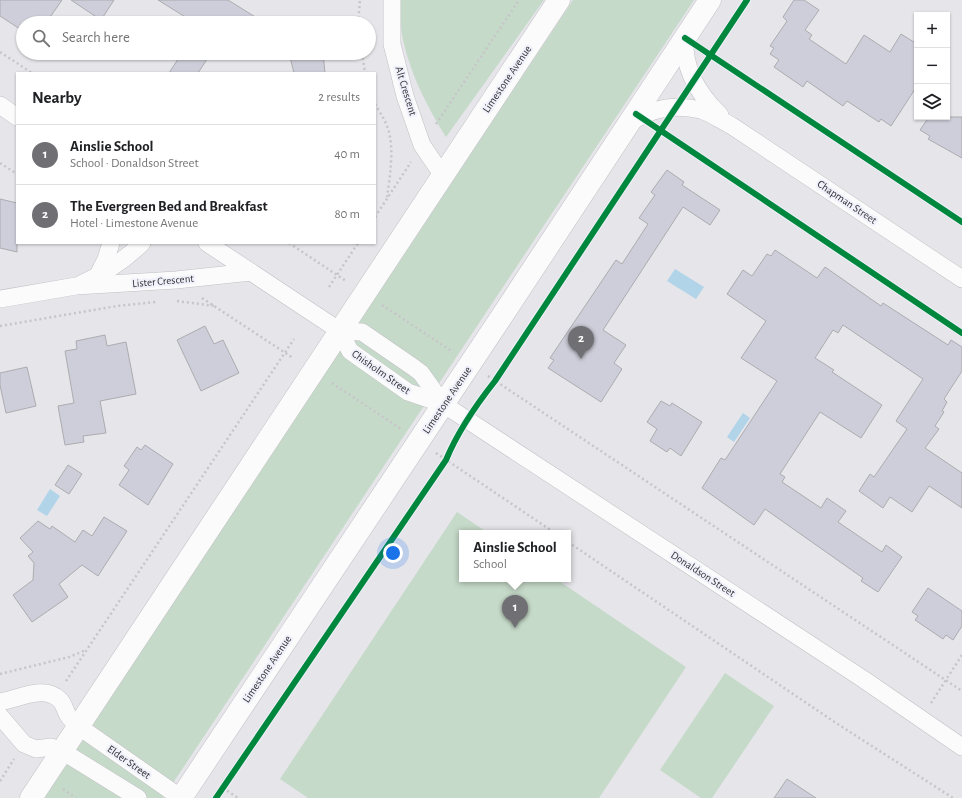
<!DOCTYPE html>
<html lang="en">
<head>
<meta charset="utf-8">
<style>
  :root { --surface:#fff; --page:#f6f6f6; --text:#202124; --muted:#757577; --line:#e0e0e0; --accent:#6f6f74 }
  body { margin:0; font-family:"Alegreya Sans",sans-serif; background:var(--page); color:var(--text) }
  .controls { position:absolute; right:12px; top:12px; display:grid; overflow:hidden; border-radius:0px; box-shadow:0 1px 3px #0004 }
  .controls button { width:36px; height:36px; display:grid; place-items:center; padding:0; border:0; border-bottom:1px solid var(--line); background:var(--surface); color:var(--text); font:20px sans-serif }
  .you { position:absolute; left:393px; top:553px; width:14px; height:14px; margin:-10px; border:3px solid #fff; border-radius:50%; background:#1a73e8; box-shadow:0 0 0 6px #1a73e833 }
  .badge { display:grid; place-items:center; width:26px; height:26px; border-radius:50%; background:var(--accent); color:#fff; font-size:13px; font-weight:700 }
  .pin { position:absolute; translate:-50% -33px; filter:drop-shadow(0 1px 2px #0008) }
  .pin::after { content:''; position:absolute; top:21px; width:14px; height:12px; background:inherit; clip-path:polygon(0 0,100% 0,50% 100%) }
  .popup { position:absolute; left:459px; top:530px; width:112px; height:52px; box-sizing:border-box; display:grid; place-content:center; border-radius:0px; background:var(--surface); filter:drop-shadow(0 1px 3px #0005); font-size:13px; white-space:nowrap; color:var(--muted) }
  .popup b { font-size:15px; color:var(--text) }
  .popup::after { content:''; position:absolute; left:50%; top:100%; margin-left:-8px; border:8px solid transparent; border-top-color:var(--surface) }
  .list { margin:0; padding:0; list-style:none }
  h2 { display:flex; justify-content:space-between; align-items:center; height:52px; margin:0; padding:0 16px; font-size:17px }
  h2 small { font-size:13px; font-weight:400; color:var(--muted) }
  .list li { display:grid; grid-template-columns:26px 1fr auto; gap:12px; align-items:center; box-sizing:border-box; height:60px; padding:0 16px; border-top:1px solid var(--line) }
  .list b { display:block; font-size:15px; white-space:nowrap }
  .list p { margin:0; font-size:13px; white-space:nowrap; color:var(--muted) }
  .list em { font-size:13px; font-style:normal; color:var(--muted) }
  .icon { flex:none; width:22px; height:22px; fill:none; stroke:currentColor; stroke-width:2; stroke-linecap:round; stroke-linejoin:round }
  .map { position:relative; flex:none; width:962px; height:798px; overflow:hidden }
  .search { position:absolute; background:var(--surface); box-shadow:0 1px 3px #0004; left:16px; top:16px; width:360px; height:44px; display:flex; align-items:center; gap:10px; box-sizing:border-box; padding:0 14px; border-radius:22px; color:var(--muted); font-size:15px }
  .panel { position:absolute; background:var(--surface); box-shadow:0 1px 3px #0004; left:16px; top:72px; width:360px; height:172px; border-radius:0px }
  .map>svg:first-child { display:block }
  .green { fill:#c6dac9 }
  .water { fill:#b2d4e9 }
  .building { fill:#cdced9; stroke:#acacb0 }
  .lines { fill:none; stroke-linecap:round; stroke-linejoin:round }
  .street-casing { stroke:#c1c1c5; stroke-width:18 }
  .secondary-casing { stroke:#c1c1c5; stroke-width:23 }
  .path { stroke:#c6c6c9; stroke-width:2.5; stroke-dasharray:2 3; stroke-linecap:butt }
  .street { stroke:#fbfbfc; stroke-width:17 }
  .secondary { stroke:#fbfbfc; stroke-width:22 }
  .cycleway-casing { stroke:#f0f1fb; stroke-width:8 }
  .cycleway { stroke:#00873e; stroke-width:6 }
  .labels { text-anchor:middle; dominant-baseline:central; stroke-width:4; stroke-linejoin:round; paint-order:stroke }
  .street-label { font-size:11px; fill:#303034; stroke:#f0f1fb }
</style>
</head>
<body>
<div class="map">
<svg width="962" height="798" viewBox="0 0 962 798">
  <rect width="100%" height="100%" fill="#e5e5ea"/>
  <g class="green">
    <path d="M400,0H544L446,137C427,107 411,75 403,40C400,27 401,13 400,0Z"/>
    <polygon points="573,0 694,0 163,798 43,798"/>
    <polygon points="457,512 488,533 462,533 462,579 556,579 686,667 599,798 308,798 280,779"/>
    <polygon points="725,673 774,706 712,798 701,798 660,770"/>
  </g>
  <g class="water">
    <polygon points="675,269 704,287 696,299 667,281"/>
    <polygon points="743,413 750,418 734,442 727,437"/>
    <polygon points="50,489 60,496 47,516 37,510"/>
  </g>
  <g class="building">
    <polygon points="0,0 62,0 46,23 23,23 23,31 0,16"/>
    <polygon points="71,0 114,0 101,20"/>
    <polygon points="158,0 228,0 265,23 195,23"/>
    <polygon points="794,0 804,0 819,10 805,30 812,35 809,39 846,64 864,35 890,52 901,34 917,44 917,86 891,126 881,119 879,122 847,101 843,106 807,81 803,87 774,67 779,60 770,54 774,48 770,46 787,21 783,17"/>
    <polygon points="182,53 211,53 198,73 169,73"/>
    <polygon points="289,53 323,53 325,73 294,73"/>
    <polygon points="929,117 962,117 962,158 928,139 930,136 920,130"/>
    <polygon points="667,170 684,182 682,185 720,210 710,225 683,207 603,330 626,345 614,363 622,369 601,402 548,368 554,360 550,358 616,260 622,264 648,224 639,218 655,195 651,192"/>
    <polygon points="0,199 17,203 17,252 0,248"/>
    <polygon points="775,250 817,278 825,267 881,306 883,303 948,345 951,340 962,347 962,371 944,399 947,402 942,411 944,412 935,426 939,429 925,448 962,473 962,508 929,486 912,512 890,497 883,508 859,491 870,474 874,477 907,429 896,421 923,379 843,325 838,333 833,330 815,358 834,370 832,372 882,405 861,438 820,412 780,474 785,477 782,482 821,508 827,498 846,511 838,522 882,552 886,545 902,557 878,592 861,581 863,578 765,509 754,525 702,488 721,458 725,460 777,381 741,358 766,321 727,294 743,270 752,276 767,254 771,256"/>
    <polygon points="205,326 214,344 223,340 239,373 201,391 177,340"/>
    <polygon points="105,335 107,346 126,342 136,394 100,401 106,433 83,436 84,442 65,445 58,406 74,403 65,351 77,349 76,341"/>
    <polygon points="27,367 36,406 6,413 0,385 0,373"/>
    <polygon points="661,401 670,406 672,403 702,422 681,456 670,448 667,452 650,441 657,429 647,422"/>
    <polygon points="145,445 173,464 148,505 119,485 129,470 124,466 137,447 141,450"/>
    <polygon points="68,465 82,474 69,494 55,485"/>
    <polygon points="104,517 127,531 98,576 82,565 59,584 68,597 32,622 13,595 33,580 34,563 28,556 33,552 20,538 38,521 50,529 52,526 75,542 83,530 92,536"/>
    <polygon points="928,588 962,611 962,626 953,640 946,635 943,639 915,620 918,616 912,612"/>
    <polygon points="787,779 816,798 774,798"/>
  </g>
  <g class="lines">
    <defs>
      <g id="street">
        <polyline points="392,0 392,44 405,96 422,145 443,176"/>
        <path d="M685,38C683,69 698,94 720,115"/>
        <polyline points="0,105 17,117"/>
        <path d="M630,123C651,108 676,104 701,110C711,113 722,121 732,126L962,279"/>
        <polyline points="207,243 340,331 350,351 408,392 443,404 863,679 962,747"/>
        <polyline points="97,277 106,259 111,243"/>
        <path d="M81,284C103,274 125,260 142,243"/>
        <polyline points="0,299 76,286 176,280 251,272"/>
        <polyline points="340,331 362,332 413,367 421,373 443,404"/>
        <path d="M0,702C19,699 44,684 60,700C65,705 65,712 69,717C72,720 75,723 78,726L181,798"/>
        <polyline points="0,716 24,744 36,749 51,747 62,751 138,798"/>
      </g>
      <g id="secondary">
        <polyline points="31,798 559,0"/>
        <polyline points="181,798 504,313 710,0"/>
      </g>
    </defs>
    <use href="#street" class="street-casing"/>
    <use href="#secondary" class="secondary-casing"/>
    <g class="path">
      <polyline points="358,23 360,0"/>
      <polyline points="0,52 32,73"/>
      <polyline points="362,53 365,73"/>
      <path d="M375,104C379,111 384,118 387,126C395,146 390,176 387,197"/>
      <polyline points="436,124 519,0"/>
      <polyline points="0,163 17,174"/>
      <polyline points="375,217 411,162"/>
      <polyline points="289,243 346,281"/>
      <polyline points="329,287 358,243"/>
      <polyline points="202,298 293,358"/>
      <polyline points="177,301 215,306"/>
      <polyline points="382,305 453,352"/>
      <polyline points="0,326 117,306 156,302"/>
      <polyline points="488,376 962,691"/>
      <polyline points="332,383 401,429"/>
      <polyline points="436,453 555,533"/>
      <polyline points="568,542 836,723 953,798"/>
      <polyline points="0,674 69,657 86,650"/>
      <polyline points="66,681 294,339"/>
      <polyline points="931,703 962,655"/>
      <polyline points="0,781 14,759"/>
      <polyline points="223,788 238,798"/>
      <polyline points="63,789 76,798"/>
    </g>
    <use href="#street" class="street"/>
    <use href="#secondary" class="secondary"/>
    <defs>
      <g id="cycleway">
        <polyline points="685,38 962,222"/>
        <polyline points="636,114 962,333"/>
        <path d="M216,798L446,460C458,431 476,405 495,381L747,0"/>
      </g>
    </defs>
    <use href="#cycleway" class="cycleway-casing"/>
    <use href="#cycleway" class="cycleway"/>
  </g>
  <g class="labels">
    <g class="street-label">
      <text transform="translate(507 79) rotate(-56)">Limestone Avenue</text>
      <text transform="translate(406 91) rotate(73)">Alt Crescent</text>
      <text transform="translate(847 202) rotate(34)">Chapman Street</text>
      <text transform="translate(163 281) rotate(-5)">Lister Crescent</text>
      <text transform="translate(381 372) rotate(35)">Chisholm Street</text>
      <text transform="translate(447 400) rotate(-56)">Limestone Avenue</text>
      <text transform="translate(703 574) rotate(33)">Donaldson Street</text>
      <text transform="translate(267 669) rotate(-56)">Limestone Avenue</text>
      <text transform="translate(129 762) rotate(35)">Elder Street</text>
    </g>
  </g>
</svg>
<div class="controls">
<button>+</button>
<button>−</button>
<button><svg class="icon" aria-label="layers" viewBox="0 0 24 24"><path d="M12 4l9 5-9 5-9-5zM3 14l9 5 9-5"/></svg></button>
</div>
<div class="you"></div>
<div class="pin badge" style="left:515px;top:628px">1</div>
<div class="popup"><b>Ainslie School</b>School</div>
<div class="pin badge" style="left:581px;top:359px">2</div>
<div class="search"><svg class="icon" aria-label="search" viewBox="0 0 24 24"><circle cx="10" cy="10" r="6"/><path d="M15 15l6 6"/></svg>Search here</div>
<section class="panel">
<h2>Nearby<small>2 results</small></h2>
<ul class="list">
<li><span class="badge">1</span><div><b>Ainslie School</b><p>School · Donaldson Street</p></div><em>40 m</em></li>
<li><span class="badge">2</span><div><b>The Evergreen Bed and Breakfast</b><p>Hotel · Limestone Avenue</p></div><em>80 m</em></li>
</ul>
</section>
</div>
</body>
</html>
